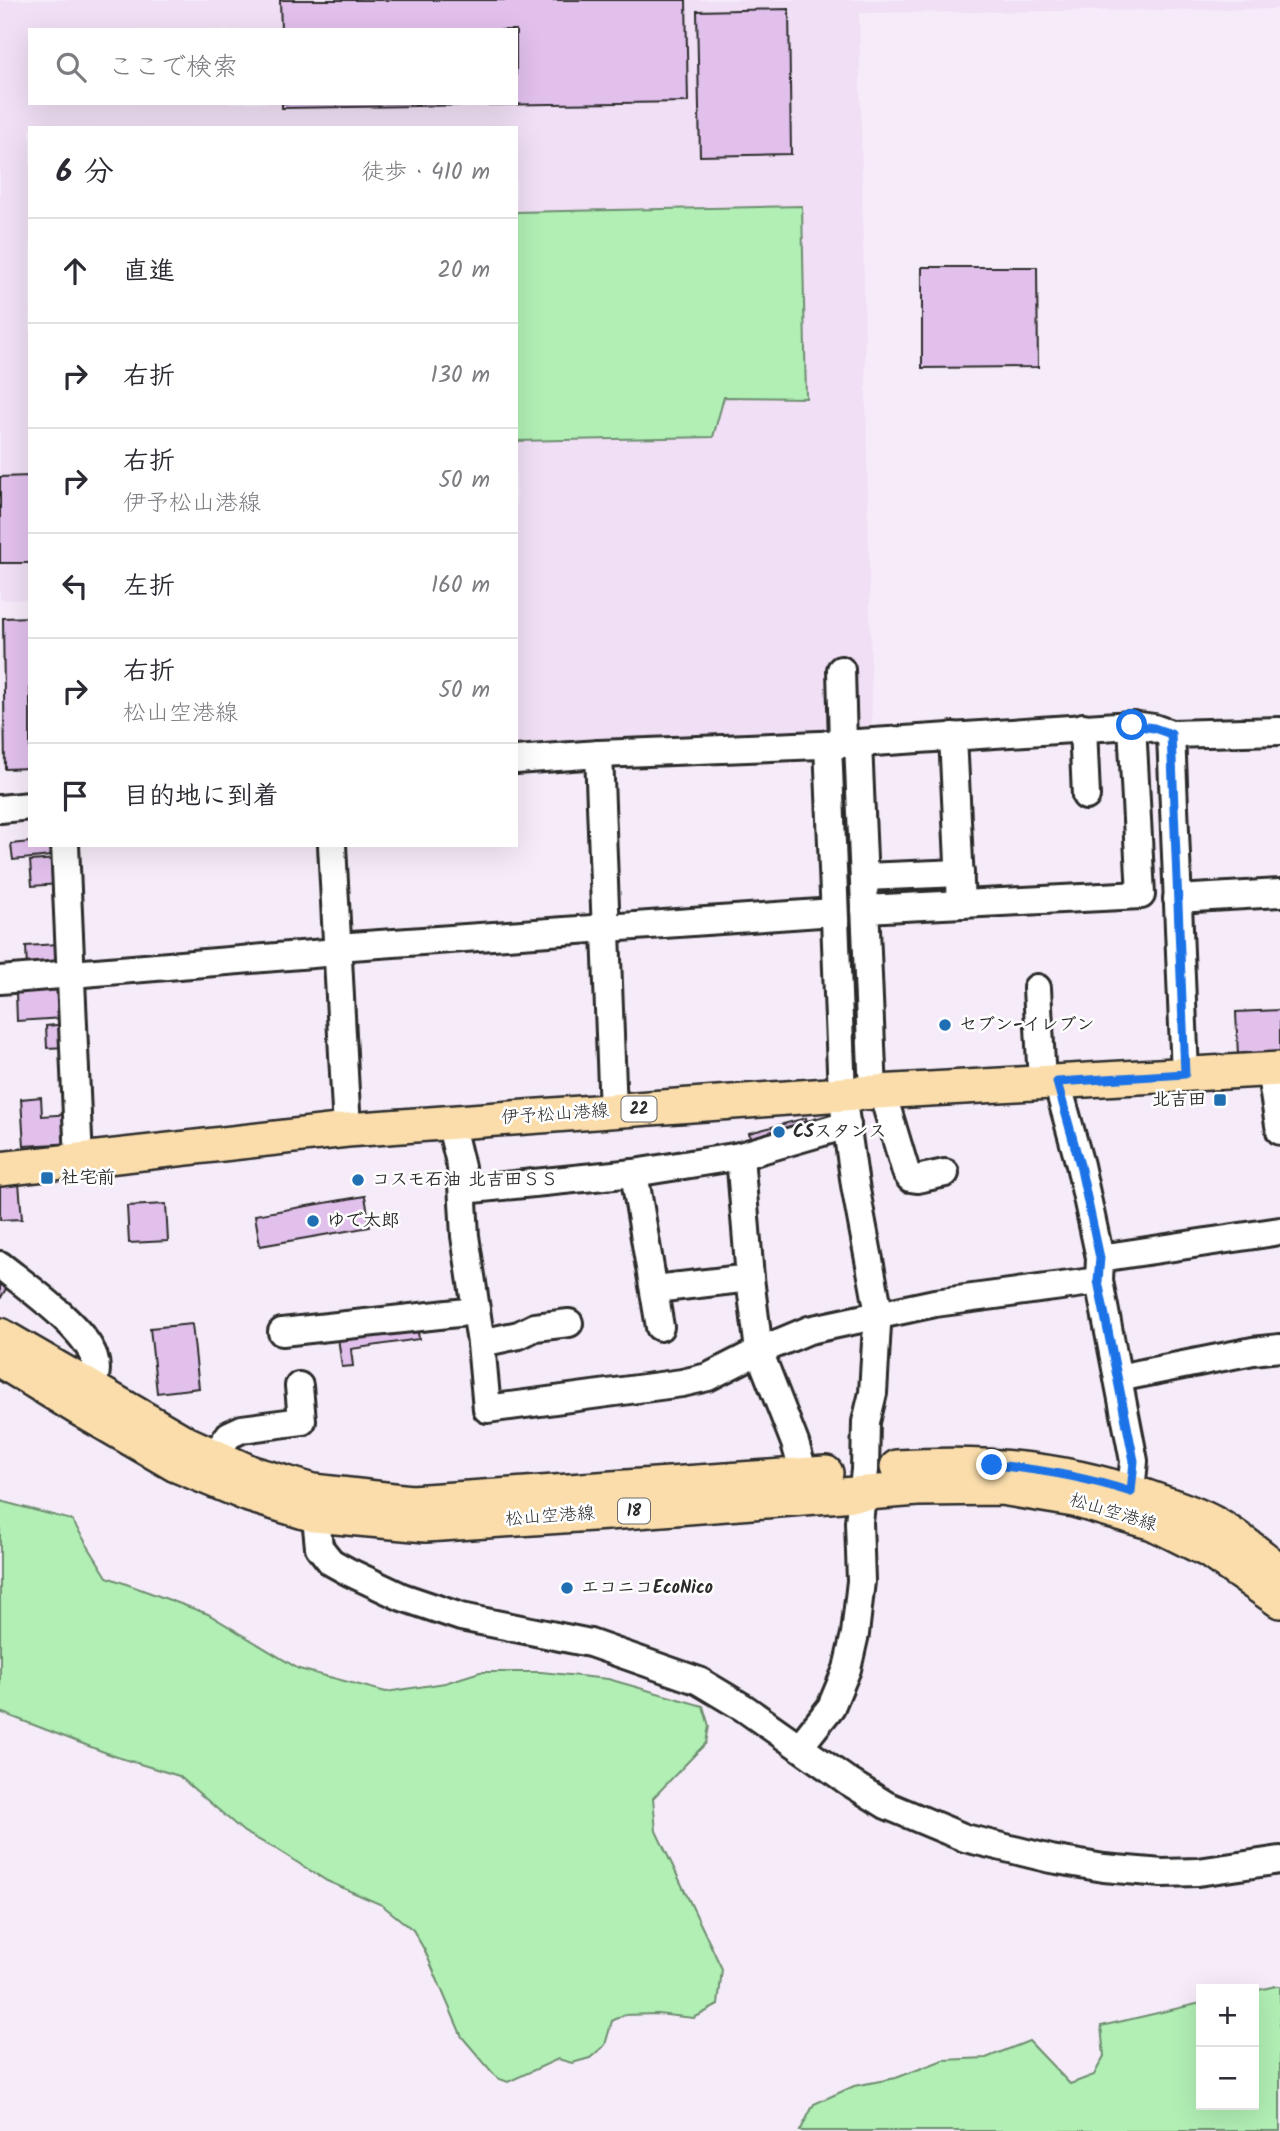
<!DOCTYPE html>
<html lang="ja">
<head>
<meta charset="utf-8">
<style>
  :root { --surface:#fff; --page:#f7f7f7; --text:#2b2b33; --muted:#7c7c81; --line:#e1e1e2 }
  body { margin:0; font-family:Kalam,"Klee One",sans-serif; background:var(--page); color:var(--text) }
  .controls { position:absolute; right:21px; bottom:21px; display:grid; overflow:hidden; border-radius:0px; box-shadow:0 7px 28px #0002 }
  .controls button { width:63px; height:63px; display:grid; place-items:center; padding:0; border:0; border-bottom:2px solid var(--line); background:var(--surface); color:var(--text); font:35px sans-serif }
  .stop { position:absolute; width:21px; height:21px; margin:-16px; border:5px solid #1a73e8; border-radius:50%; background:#fff }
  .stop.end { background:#1a73e8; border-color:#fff; box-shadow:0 2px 7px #0008 }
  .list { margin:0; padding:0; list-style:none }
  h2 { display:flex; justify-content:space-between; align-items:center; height:91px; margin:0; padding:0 28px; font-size:30px }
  h2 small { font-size:23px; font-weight:400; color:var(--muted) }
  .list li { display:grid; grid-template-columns:46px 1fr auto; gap:21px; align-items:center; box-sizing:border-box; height:105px; padding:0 28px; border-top:2px solid var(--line) }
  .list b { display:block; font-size:26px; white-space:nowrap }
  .list p { margin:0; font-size:23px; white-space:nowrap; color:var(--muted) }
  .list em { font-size:23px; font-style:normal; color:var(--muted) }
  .icon { flex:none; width:38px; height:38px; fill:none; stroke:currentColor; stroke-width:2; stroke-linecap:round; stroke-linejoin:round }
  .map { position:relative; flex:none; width:1280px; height:2131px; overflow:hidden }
  .search { position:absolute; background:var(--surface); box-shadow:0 7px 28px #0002; left:28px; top:28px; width:490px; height:77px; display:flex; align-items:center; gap:18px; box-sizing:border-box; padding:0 24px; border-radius:0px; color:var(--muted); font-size:26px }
  .panel { position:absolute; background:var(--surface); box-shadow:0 7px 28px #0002; left:28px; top:126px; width:490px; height:721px; border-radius:0px }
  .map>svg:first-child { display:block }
  .built { fill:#f0dff5; fill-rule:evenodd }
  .green { fill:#b1efb5; stroke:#6e8d70; stroke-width:2 }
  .building { fill:#e1c0ec; stroke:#2b2b2b; stroke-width:2 }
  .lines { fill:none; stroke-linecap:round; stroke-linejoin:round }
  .minor-casing { stroke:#2b2b2b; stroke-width:32 }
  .major-casing { stroke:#2b2b2b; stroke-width:38 }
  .minor { stroke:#fff; stroke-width:26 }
  .major { stroke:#faddab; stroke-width:33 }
  .route { stroke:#1a73e8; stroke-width:9 }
  .poi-dot { fill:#1f6fb2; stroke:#fff; stroke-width:2.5 }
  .labels { text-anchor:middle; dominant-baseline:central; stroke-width:5; stroke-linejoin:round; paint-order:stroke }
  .shield { fill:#fff; stroke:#6b6b6b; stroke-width:2 }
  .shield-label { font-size:16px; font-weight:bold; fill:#2b2b2b }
  .poi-label { font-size:18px; font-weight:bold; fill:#2b2b2b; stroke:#fff; text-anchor:start }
  .street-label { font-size:18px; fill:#2b2b2b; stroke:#fff }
</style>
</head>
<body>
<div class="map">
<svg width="1280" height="2131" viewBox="0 0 1280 2131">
  <rect width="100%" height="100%" fill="#f6ecf9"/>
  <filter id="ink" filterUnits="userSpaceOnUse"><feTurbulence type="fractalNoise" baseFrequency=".0143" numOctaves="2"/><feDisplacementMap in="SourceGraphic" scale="14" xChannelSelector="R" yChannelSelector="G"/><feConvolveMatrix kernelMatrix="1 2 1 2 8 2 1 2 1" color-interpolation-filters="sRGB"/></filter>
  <g filter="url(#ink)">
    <path class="built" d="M0,0H1280V9L859,13L872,727L516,752V128H30V600L0,599ZM30,30H516V103H30Z"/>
    <g class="green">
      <polygon points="802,206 806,398 724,397 713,437 516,441 516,212"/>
      <polygon points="0,1501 72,1520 107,1577 208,1614 299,1669 386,1692 445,1683 480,1672 541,1672 608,1679 703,1706 709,1726 706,1743 653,1798 656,1831 722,1969 718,2005 694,2018 657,2014 623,2015 612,2021 605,2045 590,2058 572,2063 558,2059 508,2082 497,2078 462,2037 425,1951 413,1930 382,1905 327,1881 276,1849 244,1832 179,1776 117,1757 0,1712"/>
      <polygon points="1276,1986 1280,1986 1280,2131 800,2131 814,2104 854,2086 896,2078 943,2060 986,2058 1029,2041 1070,2084 1094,2075 1104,2056 1101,2026 1201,2003 1201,2105 1254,2105 1254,1991"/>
    </g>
    <g class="building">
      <polygon points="280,0 686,0 688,102 282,108 282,103 516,103 516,30 281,30"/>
      <polygon points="789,9 791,154 700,156 697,11"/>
      <polygon points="922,267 1037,267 1038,367 922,368"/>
      <polygon points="30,476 30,563 0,563 0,477"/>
      <polygon points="30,617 30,768 5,769 3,618"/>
      <polygon points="30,842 30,845 59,845 60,855 13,860 11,844"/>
      <polygon points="58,859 59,884 32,886 30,861"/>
      <polygon points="57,944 59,966 27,969 26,946"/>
      <polygon points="61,990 63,1018 17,1021 16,992"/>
      <polygon points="1280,1010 1280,1053 1238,1056 1236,1012"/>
      <polygon points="67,1024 68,1047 47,1048 46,1026"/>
      <polygon points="41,1097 42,1116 71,1114 73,1143 24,1146 21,1099"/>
      <polygon points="806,1118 809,1130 753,1145 749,1133"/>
      <polygon points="19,1183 22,1219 0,1220 0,1185"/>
      <polygon points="365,1196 370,1227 260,1246 255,1215"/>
      <polygon points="166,1204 168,1241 129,1243 127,1206"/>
      <polygon points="0,1276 10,1282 0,1299"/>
      <polygon points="416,1319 419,1339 351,1349 353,1366 342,1367 337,1330"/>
      <polygon points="192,1324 199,1388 157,1393 150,1328"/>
    </g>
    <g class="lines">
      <defs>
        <g id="minor">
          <polyline points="841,670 843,744"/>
          <polyline points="1083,727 1086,796"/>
          <polyline points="1171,734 1185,1074"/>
          <polyline points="953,736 961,904"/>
          <polyline points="858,743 873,1092"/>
          <polyline points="599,754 613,1111"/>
          <polyline points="516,760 599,754 843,744 1132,725 1154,728 1171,734 1280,731"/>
          <polyline points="0,809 30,806"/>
          <polyline points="65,845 79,1160"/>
          <polyline points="332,845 347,1130"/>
          <polyline points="864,877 960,873"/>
          <polyline points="1177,899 1280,893"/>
          <polyline points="865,909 1141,895 1132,725"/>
          <polyline points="337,947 834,912"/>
          <polyline points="0,980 337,952"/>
          <polyline points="1037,988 1042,1083"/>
          <polyline points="1270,1070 1280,1131"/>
          <polyline points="1057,1082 1080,1165 1100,1258 1099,1281 1134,1461 1131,1491"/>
          <polyline points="882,1092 906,1172 910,1178 917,1179 945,1173"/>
          <polyline points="450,1122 461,1167 465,1236 481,1343 487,1409 682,1383 708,1377 759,1351 809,1330 935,1303 1099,1281"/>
          <polyline points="740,1156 750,1278 759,1351 795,1443 804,1474"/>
          <polyline points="634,1173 660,1327"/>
          <polyline points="463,1190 634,1173 740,1156 847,1125"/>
          <polyline points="1100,1258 1280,1231"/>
          <path d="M0,1265C26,1286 83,1326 94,1357C98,1369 95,1377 92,1389"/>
          <polyline points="655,1289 750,1278"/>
          <polyline points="282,1332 476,1311"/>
          <polyline points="481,1343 519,1335 535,1327 569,1323"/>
          <polyline points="1118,1378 1253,1351 1280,1348"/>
          <polyline points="214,1456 229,1435 242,1429 302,1421 299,1386"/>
          <polyline points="314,1498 319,1547 331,1562 349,1572 402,1597 461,1617 590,1643 699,1681 744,1708 849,1782 886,1805 965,1838 1051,1859 1104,1868 1162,1873 1198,1872 1280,1860"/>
          <polyline points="800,1746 831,1707 847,1669 855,1634 861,1581 859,1522 865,1470 866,1422 873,1393 878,1308 855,1185 842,1094 828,744"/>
        </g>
        <g id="major">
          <polyline points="0,1169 347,1130 842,1094 1280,1069"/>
          <polyline points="0,1335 186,1443 252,1473 313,1491 411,1502 826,1473"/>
          <polyline points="0,1360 78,1408 176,1465 249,1495 314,1515 426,1525 637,1511 918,1489 1001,1488 1074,1500 1153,1523 1209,1551 1280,1601"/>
          <path d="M897,1467C992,1461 1070,1469 1161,1502C1179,1508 1198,1514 1215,1524C1239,1537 1259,1555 1280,1571"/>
        </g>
      </defs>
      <use href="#minor" class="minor-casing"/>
      <use href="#major" class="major-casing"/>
      <use href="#minor" class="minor"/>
      <use href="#major" class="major"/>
    </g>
  </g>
  <g class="lines" filter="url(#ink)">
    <path class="route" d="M992,1465C1040,1469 1085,1477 1131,1492L1134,1461L1098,1281L1100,1258L1080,1165L1057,1082L1185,1074L1171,734L1154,728L1132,725"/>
  </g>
  <g class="poi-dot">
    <circle cx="945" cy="1025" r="7"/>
    <rect x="1213" y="1093" width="14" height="14" rx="3.5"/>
    <circle cx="779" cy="1132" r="7"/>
    <rect x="40" y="1171" width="14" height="14" rx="3.5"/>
    <circle cx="358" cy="1180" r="7"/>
    <circle cx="313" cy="1221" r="7"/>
    <circle cx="567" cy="1588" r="7"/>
  </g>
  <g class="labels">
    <g class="shield">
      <rect x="621.5" y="1096.5" width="35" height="25" rx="5"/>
      <rect x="618" y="1498.5" width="32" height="25" rx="5"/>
    </g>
    <g class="shield-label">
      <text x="639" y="1109">22</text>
      <text x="634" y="1511">18</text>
    </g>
    <g class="poi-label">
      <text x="959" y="1025">セブン-イレブン</text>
      <text x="1206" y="1100" text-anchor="end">北吉田</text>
      <text x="793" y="1132">CSスタンス</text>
      <text x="61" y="1178">社宅前</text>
      <text x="372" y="1180">コスモ石油 北吉田ＳＳ</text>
      <text x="327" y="1221">ゆで太郎</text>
      <text x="581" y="1588">エコニコEcoNico</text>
    </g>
    <g class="street-label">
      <text transform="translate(555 1115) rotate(-4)">伊予松山港線</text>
      <text transform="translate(1113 1513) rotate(17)">松山空港線</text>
      <text transform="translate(550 1517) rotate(-4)">松山空港線</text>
    </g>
  </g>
</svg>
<div class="controls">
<button>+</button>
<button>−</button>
</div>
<div class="stop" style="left:1132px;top:725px"></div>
<div class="stop end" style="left:992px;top:1465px"></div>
<div class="search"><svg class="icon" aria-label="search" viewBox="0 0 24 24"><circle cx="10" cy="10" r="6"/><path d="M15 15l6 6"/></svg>ここで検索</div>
<section class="panel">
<h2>6 分<small>徒歩 · 410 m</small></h2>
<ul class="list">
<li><svg class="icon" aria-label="ahead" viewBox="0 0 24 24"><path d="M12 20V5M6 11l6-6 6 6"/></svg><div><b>直進</b></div><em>20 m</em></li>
<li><svg class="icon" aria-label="right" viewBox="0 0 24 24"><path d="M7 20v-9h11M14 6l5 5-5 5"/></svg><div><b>右折</b></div><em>130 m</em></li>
<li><svg class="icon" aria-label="right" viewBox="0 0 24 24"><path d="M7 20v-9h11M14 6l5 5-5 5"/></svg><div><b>右折</b><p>伊予松山港線</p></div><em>50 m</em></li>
<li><svg class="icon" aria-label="left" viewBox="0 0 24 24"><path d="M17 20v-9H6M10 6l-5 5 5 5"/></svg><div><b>左折</b></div><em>160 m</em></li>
<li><svg class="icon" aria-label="right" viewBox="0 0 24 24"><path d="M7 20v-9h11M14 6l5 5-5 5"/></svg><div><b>右折</b><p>松山空港線</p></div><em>50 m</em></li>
<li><svg class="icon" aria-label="arrive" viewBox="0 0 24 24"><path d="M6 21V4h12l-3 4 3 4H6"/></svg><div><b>目的地に到着</b></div></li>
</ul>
</section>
</div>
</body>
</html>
